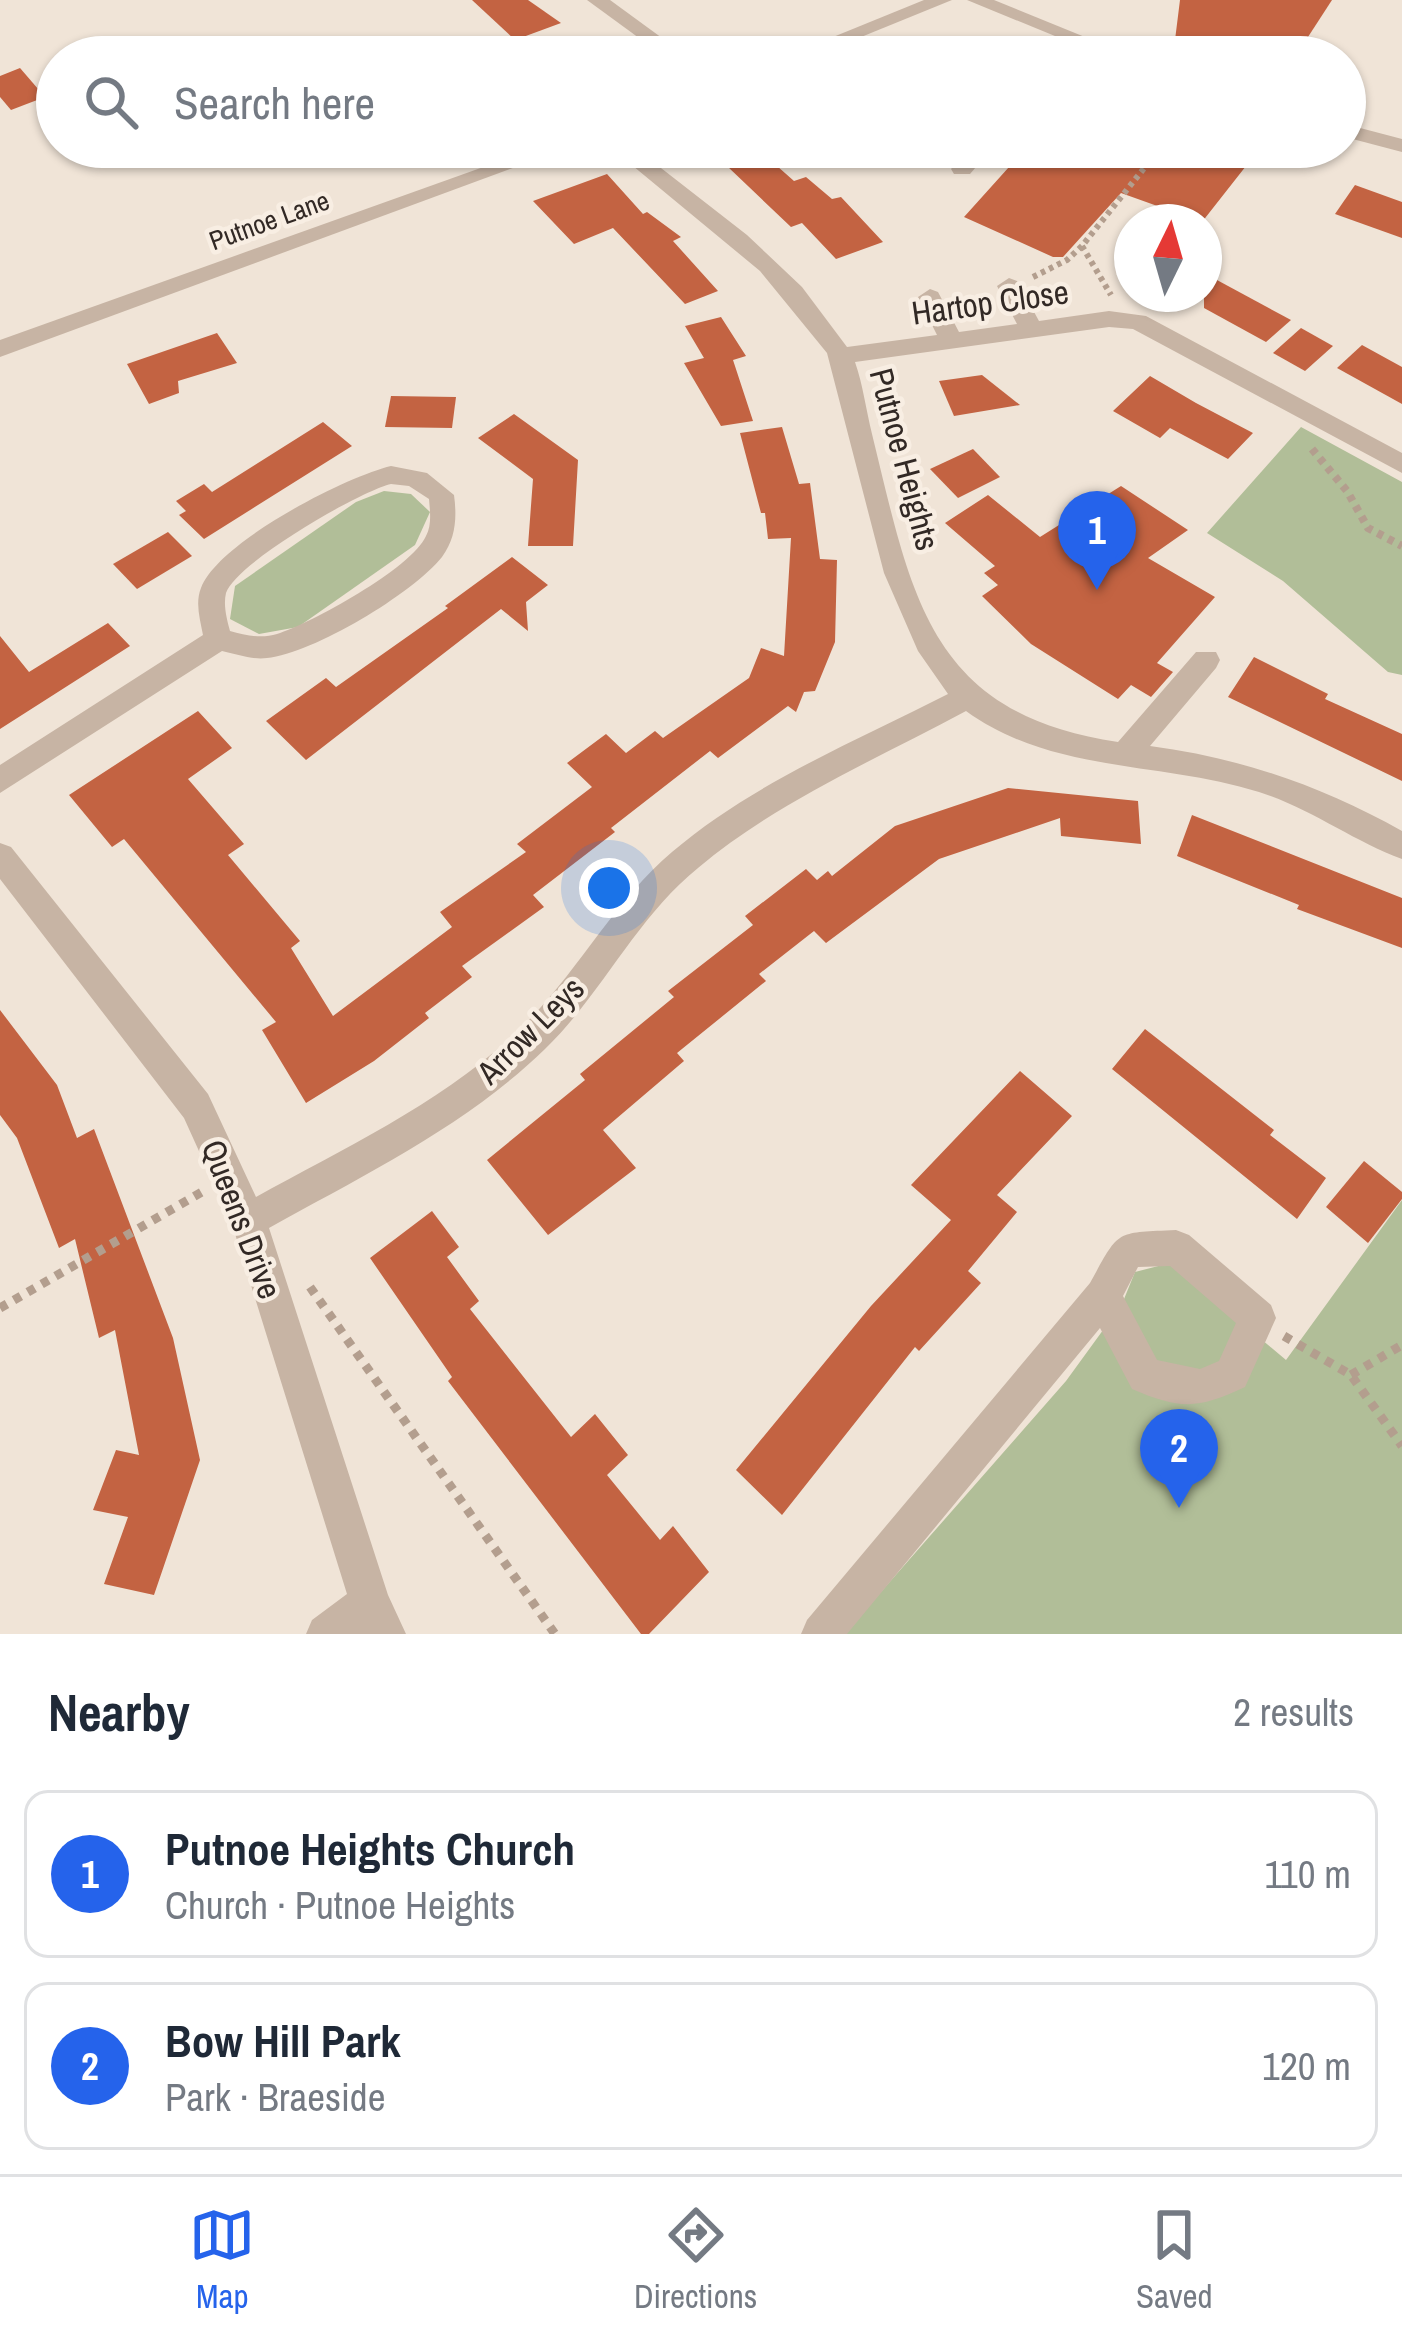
<!DOCTYPE html>
<html lang="en">
<head>
<meta charset="utf-8">
<style>
  :root { --surface:#fff; --page:#f2f2f3; --text:#1f2937; --muted:#747a83; --line:#e0e1e3; --accent:#2563eb }
  body { margin:0; font-family:"Archivo Narrow",sans-serif; background:var(--page); color:var(--text) }
  .compass { position:absolute; left:1114px; top:204px; width:108px; height:108px; border-radius:50%; background:var(--surface); box-shadow:0 3px 9px #0004; rotate:5deg }
  .you { position:absolute; left:609px; top:888px; width:42px; height:42px; margin:-30px; border:9px solid #fff; border-radius:50%; background:#1a73e8; box-shadow:0 0 0 18px #1a73e833 }
  .badge { display:grid; place-items:center; width:78px; height:78px; border-radius:50%; background:var(--accent); color:#fff; font-size:39px; font-weight:700 }
  .pin { position:absolute; translate:-50% -99px; filter:drop-shadow(0 3px 6px #0008) }
  .pin::after { content:''; position:absolute; top:63px; width:42px; height:36px; background:inherit; clip-path:polygon(0 0,100% 0,50% 100%) }
  .list { margin:0; padding:0; list-style:none }
  h2 { display:flex; justify-content:space-between; align-items:center; height:156px; margin:0; padding:0 48px; font-size:51px }
  h2 small { font-size:39px; font-weight:400; color:var(--muted) }
  .list li { display:grid; grid-template-columns:78px 1fr auto; gap:36px; align-items:center; box-sizing:border-box; height:168px; margin:0 24px 24px; padding:0 24px; border:3px solid var(--line); border-radius:24px }
  .list b { display:block; font-size:45px; white-space:nowrap }
  .list p { margin:0; font-size:39px; white-space:nowrap; color:var(--muted) }
  .list em { font-size:39px; font-style:normal; color:var(--muted) }
  .icon { flex:none; width:66px; height:66px; fill:none; stroke:currentColor; stroke-width:2; stroke-linecap:round; stroke-linejoin:round }
  .map { position:relative; flex:none; width:1402px; height:1634px; overflow:hidden }
  .search { position:absolute; background:var(--surface); box-shadow:0 3px 9px #0004; left:36px; right:36px; top:36px; height:132px; display:flex; align-items:center; gap:30px; box-sizing:border-box; padding:0 42px; border-radius:66px; color:var(--muted); font-size:45px }
  .sheet { height:540px; background:var(--surface) }
  nav { display:flex; justify-content:space-around; align-items:center; box-sizing:border-box; height:168px; border-top:3px solid var(--line); background:var(--surface); font-size:33px; color:var(--muted) }
  nav a { display:grid; justify-items:center; gap:6px }
  nav .on { color:var(--accent) }
  .map>svg:first-child { display:block }
  .green { fill:#b1be98 }
  .building { fill:#c36342 }
  .lines { fill:none; stroke-linecap:round; stroke-linejoin:round }
  .path-far2 { stroke:#b39e8e; stroke-width:6; stroke-dasharray:4.5 4.5; stroke-linecap:butt }
  .path-far1 { stroke:#b39e8e; stroke-width:8; stroke-dasharray:6 6; stroke-linecap:butt }
  .path { stroke:#b39e8e; stroke-width:9; stroke-dasharray:8 8; stroke-linecap:butt }
  .minor { fill:#c7b4a4; fill-rule:evenodd }
  .labels { text-anchor:middle; dominant-baseline:central; stroke-width:9; stroke-linejoin:round; paint-order:stroke }
  .far-street-label { font-size:27px; fill:#322925; stroke:#f8eee3 }
  .street-label { font-size:33px; fill:#322925; stroke:#f8eee3 }
</style>
</head>
<body>
<div class="map">
<svg width="1402" height="1634" viewBox="0 0 1402 1634">
  <rect width="100%" height="100%" fill="#f0e4d7"/>
  <g class="green">
    <polygon points="1301,427 1402,482 1402,675 1388,672 1283,581 1207,533"/>
    <polygon points="384,491 411,494 430,512 415,545 298,627 259,634 230,619 235,586 356,502"/>
    <polygon points="1402,1200 1402,1634 844,1634 1066,1381 1122,1304 1135,1272 1170,1263 1286,1360"/>
  </g>
  <g class="building">
    <polygon points="472,0 528,0 561,23 515,40"/>
    <polygon points="1180,0 1332,0 1295,57 1231,57 1175,40"/>
    <polygon points="20,68 45,97 11,110 0,97 0,76"/>
    <polygon points="707,147 819,147 777,166 794,181 806,177 832,199 841,197 883,242 836,259 802,223 791,227"/>
    <polygon points="1027,147 1191,147 1246,166 1202,222 1121,193 1063,257 1053,257 964,217"/>
    <polygon points="607,174 643,214 647,212 681,237 673,241 718,291 685,304 613,228 574,244 533,201"/>
    <polygon points="1355,185 1402,202 1402,238 1335,214"/>
    <polygon points="1204,273 1291,320 1266,342 1204,308"/>
    <polygon points="721,317 746,356 733,360 753,421 721,426 684,363 704,358 685,326"/>
    <polygon points="1301,328 1333,346 1305,371 1273,353"/>
    <polygon points="217,333 237,363 178,381 179,393 149,404 127,364"/>
    <polygon points="1362,345 1402,367 1402,404 1337,368"/>
    <polygon points="982,375 1020,405 954,416 939,381"/>
    <polygon points="1150,376 1196,403 1253,433 1228,459 1170,428 1160,438 1113,411"/>
    <polygon points="391,396 456,397 452,428 385,427"/>
    <polygon points="514,414 578,460 573,546 528,546 533,479 478,438"/>
    <polygon points="323,422 352,446 204,539 179,515 186,511 176,501 204,484 212,492"/>
    <polygon points="782,427 799,484 810,483 820,559 837,560 835,642 815,691 804,692 796,712 788,706 718,758 710,751 611,828 615,832 533,895 544,907 462,966 472,977 425,1013 429,1018 374,1061 306,1103 262,1030 276,1022 124,839 112,847 69,795 198,711 232,748 188,779 244,844 228,855 300,941 291,948 333,1016 452,927 440,912 526,852 517,844 592,787 567,763 606,734 626,753 655,731 663,738 749,678 761,648 784,656 791,538 768,539 765,513 761,513 740,433"/>
    <polygon points="973,449 1000,477 958,498 930,469"/>
    <polygon points="1121,486 1188,530 1148,558 1215,597 1157,663 1173,672 1151,697 1131,685 1118,699 1031,644 982,596 998,585 984,573 995,566 945,523 988,495 1040,537"/>
    <polygon points="168,532 192,556 137,589 113,564"/>
    <polygon points="512,557 548,585 526,602 528,631 501,609 306,760 266,721 326,678 336,687 448,608 445,606"/>
    <polygon points="108,623 130,646 0,729 0,636 29,672"/>
    <polygon points="1254,657 1328,694 1325,699 1402,734 1402,781 1228,697"/>
    <polygon points="1008,788 1138,801 1141,844 1061,836 1060,818 939,859 826,943 814,931 759,974 766,981 677,1053 684,1061 603,1130 636,1168 548,1235 487,1160 585,1080 580,1074 674,997 668,991 753,925 745,916 806,869 817,880 828,871 832,876 895,826"/>
    <polygon points="1192,815 1402,898 1402,948 1297,909 1299,905 1177,856"/>
    <polygon points="0,1010 57,1085 77,1138 94,1129 173,1338 200,1460 154,1595 104,1584 128,1517 93,1510 116,1450 139,1455 115,1330 99,1338 75,1239 59,1248 17,1138 0,1115"/>
    <polygon points="1145,1029 1274,1130 1270,1135 1326,1178 1297,1219 1112,1069"/>
    <polygon points="1020,1071 1072,1116 997,1195 1017,1212 968,1271 981,1283 919,1351 915,1347 782,1515 736,1470 871,1306 951,1220 911,1185"/>
    <polygon points="1364,1161 1402,1192 1402,1199 1368,1243 1326,1207"/>
    <polygon points="432,1211 459,1247 447,1257 479,1301 470,1309 571,1437 595,1414 628,1455 607,1475 660,1540 673,1526 709,1572 649,1634 641,1634 448,1381 452,1377 370,1258"/>
  </g>
  <g class="lines">
    <g class="path-far2">
      <polyline points="1082,246 1111,295"/>
      <polyline points="1033,277 1067,260 1082,246 1161,147"/>
    </g>
    <polyline class="path-far1" points="1312,449 1347,491 1368,528 1402,546"/>
    <g class="path">
      <polyline points="310,1287 555,1634"/>
      <polyline points="0,1308 202,1192"/>
      <polyline points="1284,1336 1351,1375 1402,1446"/>
      <polyline points="1351,1375 1402,1345"/>
    </g>
    <g class="minor">
      <polygon points="587,0 610,0 688,57 665,57"/>
      <polygon points="924,0 952,0 812,57 784,57"/>
      <polygon points="967,0 994,0 1134,57 1106,57"/>
      <polygon points="1345,124 1402,139 1402,152 1345,137"/>
      <polygon points="539,147 570,147 0,357 0,340"/>
      <path d="M610,147H634L747,235L802,287L847,347L937,335L918,297L930,289L938,292L959,332L1017,324L997,286L1009,278L1017,281L1039,321L1109,311L1146,316L1402,453V473L1133,329L1109,327L855,362C863,385 866,410 872,434C912,597 929,714 1118,742L1196,652H1216L1220,660L1216,668L1150,746C1241,758 1322,786 1402,831V859C1353,841 1310,808 1259,792C1161,761 1053,774 966,711C875,760 778,801 698,868C636,918 602,994 545,1049C466,1126 364,1175 269,1228L388,1595L406,1634H306L312,1620L347,1594L232,1224L184,1118L0,879V843L11,847L208,1094L256,1197C348,1146 448,1100 524,1025C578,972 614,901 672,852C753,783 854,742 948,694L918,651L884,573L827,353L760,271Z"/>
      <polygon points="970,147 993,147 970,174 954,174 951,169"/>
      <path d="M391,466L427,473L454,495C457,517 456,538 442,557C412,594 314,653 267,658C252,660 236,654 222,651L0,793V765L203,635C200,619 195,603 201,588C218,542 345,477 391,466ZM391,484L409,486L429,499C430,511 432,525 426,536C412,568 310,624 277,634C261,639 245,635 230,631C227,620 223,605 226,593C236,563 358,492 391,484Z"/>
      <path d="M1176,1230L1189,1235L1271,1305L1276,1318L1245,1387C1198,1409 1181,1410 1132,1389L1100,1328L847,1634H801L807,1620L1090,1283C1120,1229 1114,1233 1176,1230ZM1170,1266L1236,1323L1219,1361L1200,1369L1157,1360L1123,1296L1138,1267Z"/>
    </g>
  </g>
  <g class="labels">
    <g class="far-street-label">
      <text transform="translate(269 220) rotate(-20)">Putnoe Lane</text>
    </g>
    <g class="street-label">
      <text transform="translate(990 302) rotate(-8)">Hartop Close</text>
      <text transform="translate(905 459) rotate(75)">Putnoe Heights</text>
      <text transform="translate(530 1030) rotate(-45)">Arrow Leys</text>
      <text transform="translate(242 1219) rotate(69)">Queens Drive</text>
    </g>
  </g>
</svg>
<svg class="compass" viewBox="-18 -18 36 36"><path d="M0-13l5 13h-10z" fill="#e53935"/><path d="M0 13l5-13h-10z" fill="#747a83"/></svg>
<div class="you"></div>
<div class="pin badge" style="left:1097px;top:590px">1</div>
<div class="pin badge" style="left:1179px;top:1508px">2</div>
<div class="search"><svg class="icon" aria-label="search" viewBox="0 0 24 24"><circle cx="10" cy="10" r="6"/><path d="M15 15l6 6"/></svg>Search here</div>
</div>
<section class="sheet">
<h2>Nearby<small>2 results</small></h2>
<ul class="list">
<li><span class="badge">1</span><div><b>Putnoe Heights Church</b><p>Church · Putnoe Heights</p></div><em>110 m</em></li>
<li><span class="badge">2</span><div><b>Bow Hill Park</b><p>Park · Braeside</p></div><em>120 m</em></li>
</ul>
</section>
<nav>
<a class="on"><svg class="icon" aria-label="map" viewBox="0 0 24 24"><path d="M3 6l6-2 6 2 6-2v14l-6 2-6-2-6 2zM9 4v14M15 6v14"/></svg>Map</a>
<a><svg class="icon" aria-label="directions" viewBox="0 0 24 24"><path d="M12 3l9 9-9 9-9-9zM9 14v-3h6M13 9l2 2-2 2"/></svg>Directions</a>
<a><svg class="icon" aria-label="saved" viewBox="0 0 24 24"><path d="M7 4h10v16l-5-4-5 4z"/></svg>Saved</a>
</nav>
</body>
</html>
